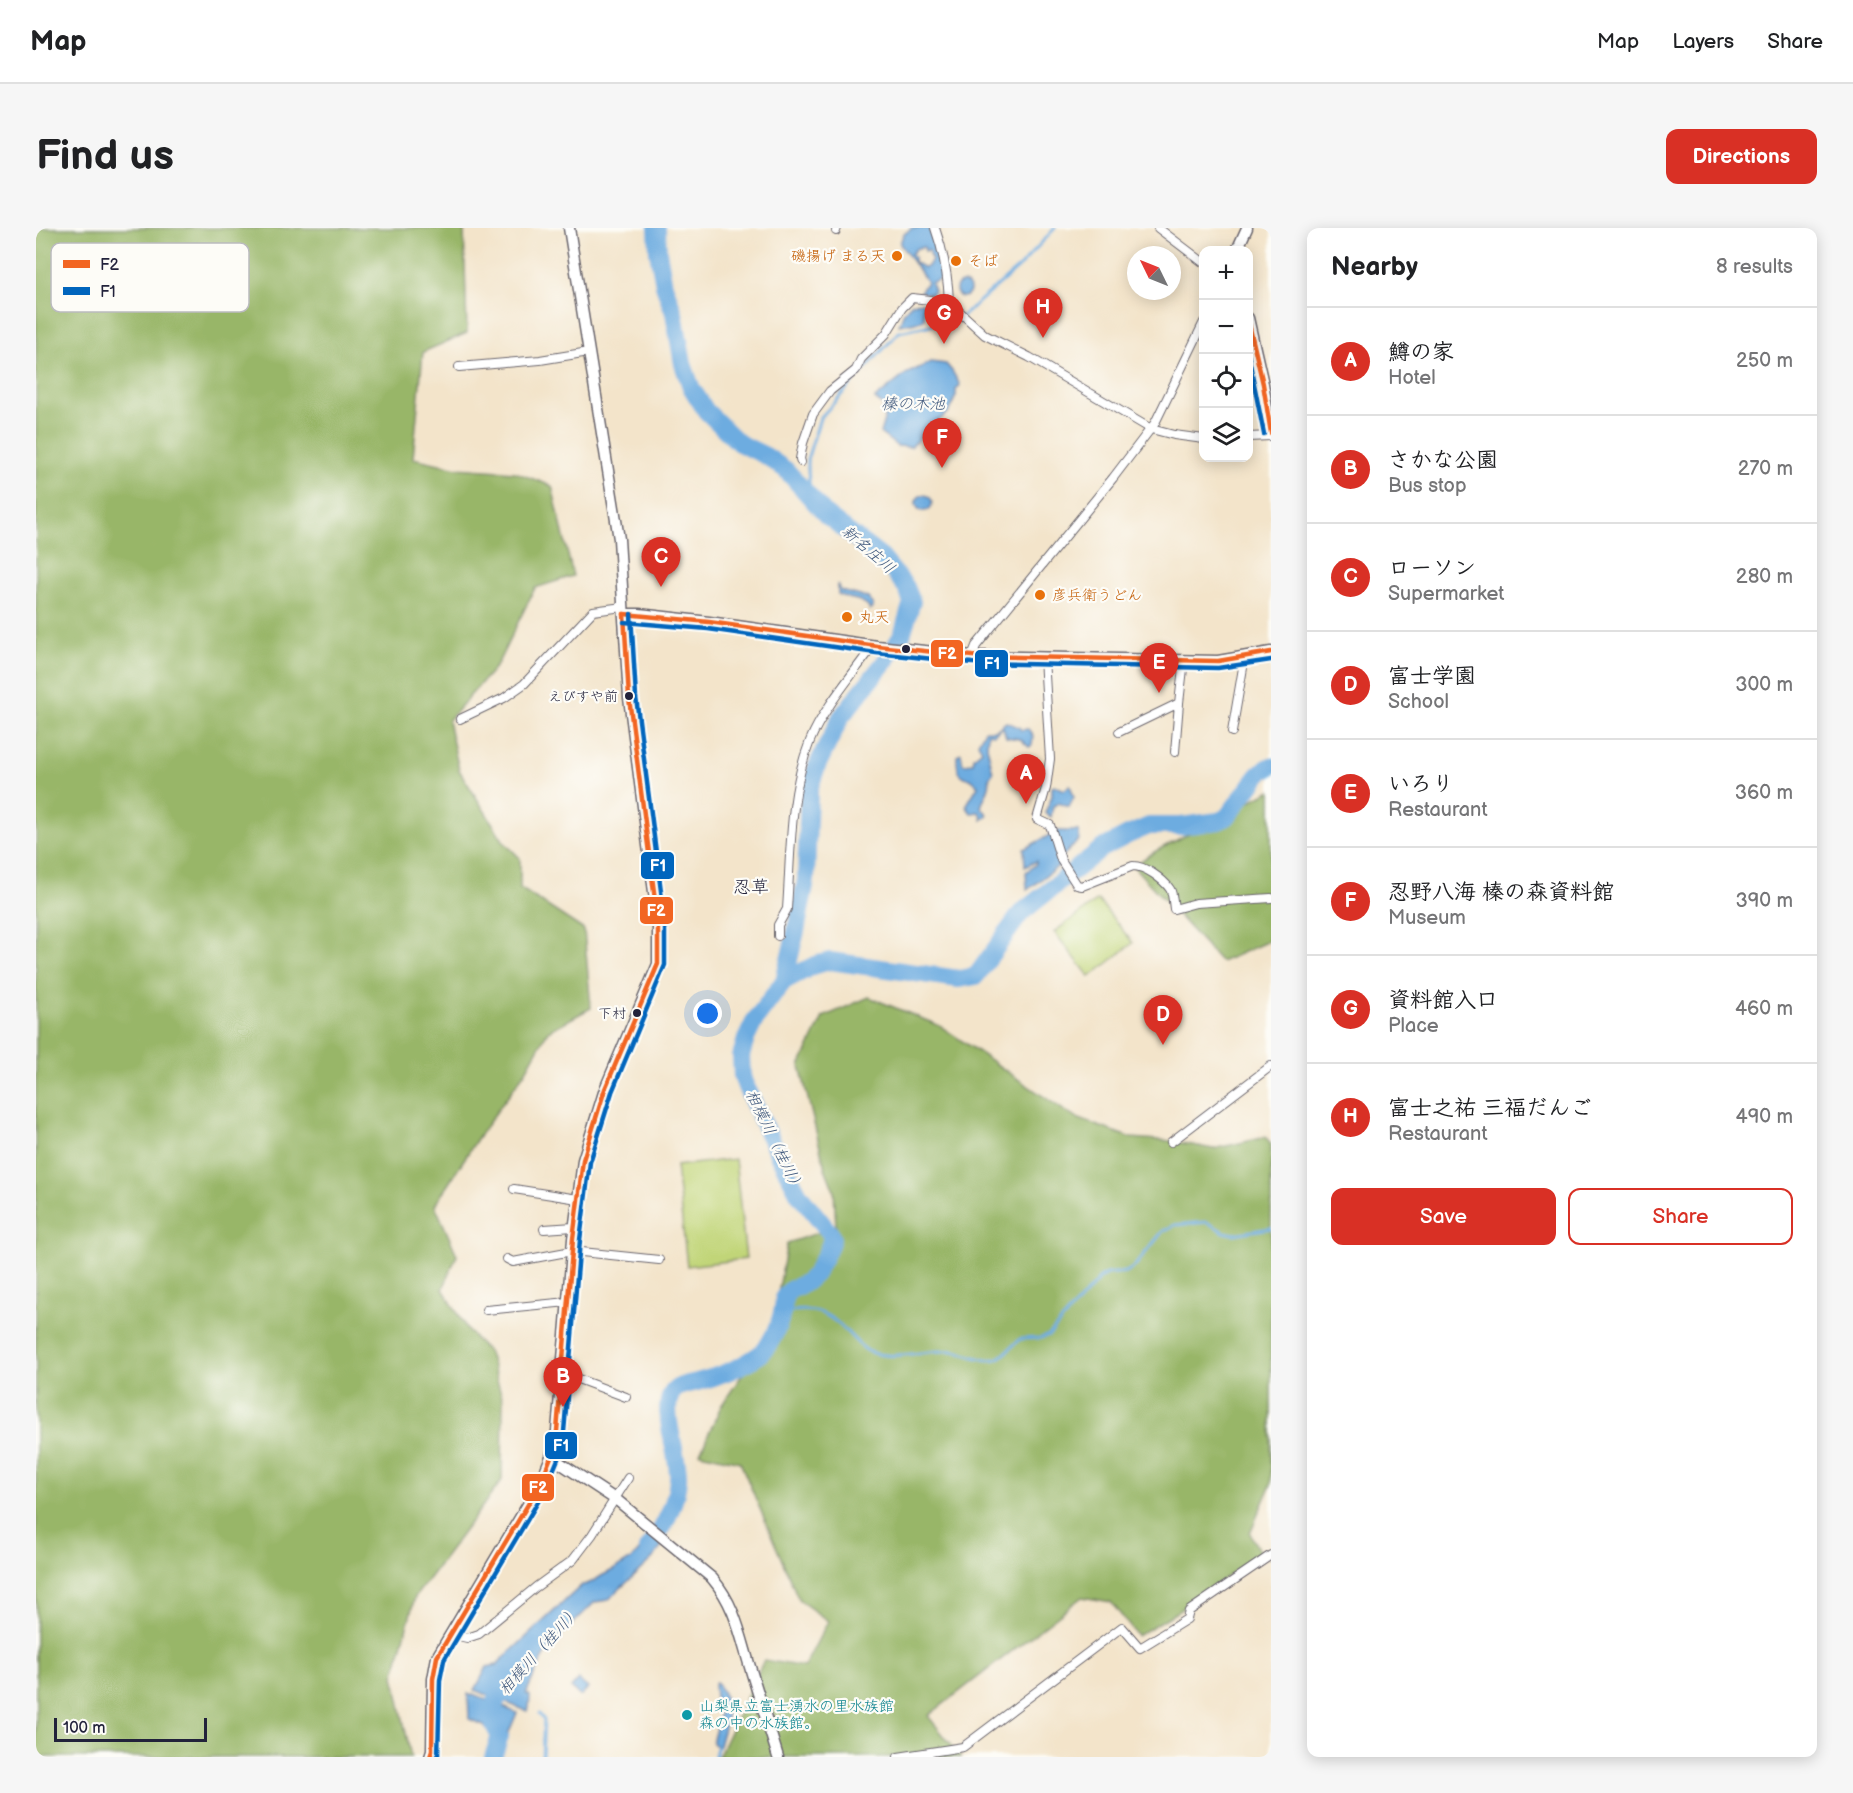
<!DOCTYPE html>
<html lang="en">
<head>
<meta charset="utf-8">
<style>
  :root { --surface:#fff; --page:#f6f6f6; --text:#202124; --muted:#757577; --line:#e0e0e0; --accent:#d93025 }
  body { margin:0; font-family:"Balsamiq Sans","Klee One",sans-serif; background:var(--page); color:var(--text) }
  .controls { position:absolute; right:18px; top:18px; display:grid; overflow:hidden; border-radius:12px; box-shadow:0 3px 15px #0003 }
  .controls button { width:54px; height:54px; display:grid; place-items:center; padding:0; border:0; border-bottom:2px solid var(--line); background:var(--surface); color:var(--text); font:30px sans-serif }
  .compass { position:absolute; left:1091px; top:18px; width:54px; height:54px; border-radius:50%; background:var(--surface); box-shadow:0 3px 15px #0003; rotate:313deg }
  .scale { position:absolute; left:18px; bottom:15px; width:153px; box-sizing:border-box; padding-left:6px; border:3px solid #22223b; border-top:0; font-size:16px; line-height:21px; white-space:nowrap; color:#22223b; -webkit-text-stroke:4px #fdfcf7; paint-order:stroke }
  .you { position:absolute; left:672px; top:786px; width:21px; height:21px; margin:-15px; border:4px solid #fff; border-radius:50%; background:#1a73e8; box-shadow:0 0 0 9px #1a73e833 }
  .badge { display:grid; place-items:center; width:39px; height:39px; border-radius:50%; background:var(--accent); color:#fff; font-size:20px; font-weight:700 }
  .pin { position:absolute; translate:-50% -50px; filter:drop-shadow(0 2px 3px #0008) }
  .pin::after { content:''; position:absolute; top:32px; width:21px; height:18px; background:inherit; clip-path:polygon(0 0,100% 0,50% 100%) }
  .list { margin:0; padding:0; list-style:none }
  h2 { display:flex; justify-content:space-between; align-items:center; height:78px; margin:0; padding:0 24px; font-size:26px }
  h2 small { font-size:20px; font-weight:400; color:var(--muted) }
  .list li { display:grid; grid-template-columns:39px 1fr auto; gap:18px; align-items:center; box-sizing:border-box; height:108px; padding:0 24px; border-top:2px solid var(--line) }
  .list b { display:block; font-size:22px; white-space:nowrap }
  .list p { margin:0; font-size:20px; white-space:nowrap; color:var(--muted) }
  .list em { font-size:20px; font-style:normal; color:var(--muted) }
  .actions { display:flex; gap:12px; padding:18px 24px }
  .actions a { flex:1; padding:14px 0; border:2px solid var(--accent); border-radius:12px; text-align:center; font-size:21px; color:var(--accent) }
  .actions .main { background:var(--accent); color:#fff }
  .icon { flex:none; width:33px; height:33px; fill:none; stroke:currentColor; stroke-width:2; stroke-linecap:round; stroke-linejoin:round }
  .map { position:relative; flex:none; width:1235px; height:1529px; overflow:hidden; border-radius:12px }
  header { display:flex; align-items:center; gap:36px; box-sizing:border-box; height:84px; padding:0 30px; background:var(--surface); border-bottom:2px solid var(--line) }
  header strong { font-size:28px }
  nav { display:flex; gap:33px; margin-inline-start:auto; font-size:21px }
  .intro { display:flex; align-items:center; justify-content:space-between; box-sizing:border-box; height:144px; padding:0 36px }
  h1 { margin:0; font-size:42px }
  .button { padding:15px 27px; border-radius:12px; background:var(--accent); color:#fff; font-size:21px; font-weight:700 }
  main { display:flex; gap:36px; padding:0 36px }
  aside { flex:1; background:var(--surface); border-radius:12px; box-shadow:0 3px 15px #0003 }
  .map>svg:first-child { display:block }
  .green { fill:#c1d578; stroke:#727c5a; stroke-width:1.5 }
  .forest { fill:#98b668; stroke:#5d6c52; stroke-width:1.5 }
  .water { fill:#6dace0; stroke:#48678e; stroke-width:1.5; fill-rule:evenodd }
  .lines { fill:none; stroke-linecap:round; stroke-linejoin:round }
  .stream { stroke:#6dace0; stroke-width:3 }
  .river { stroke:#6dace0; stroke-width:18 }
  .minor-casing { stroke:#6b666d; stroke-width:10 }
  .tertiary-casing { stroke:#6b666d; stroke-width:13 }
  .minor { stroke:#fff; stroke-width:8 }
  .tertiary { stroke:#fff; stroke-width:10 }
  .bus-1-casing { stroke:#fdfcf7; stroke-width:9 }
  .bus-2-casing { stroke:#fdfcf7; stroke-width:9 }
  .bus-1 { stroke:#f26522; stroke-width:4.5 }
  .bus-2 { stroke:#0065bd; stroke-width:4.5 }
  .food-dot { fill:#e8710a; stroke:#fdfcf7; stroke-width:2 }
  .bus-dot { fill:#22223b; stroke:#fdfcf7; stroke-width:2 }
  .culture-dot { fill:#0f9aa8; stroke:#fdfcf7; stroke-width:2 }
  .labels { text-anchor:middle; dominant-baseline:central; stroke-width:4.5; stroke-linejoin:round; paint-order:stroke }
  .bus-label { font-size:14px; fill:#22223b; stroke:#fdfcf7; text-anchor:end }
  .food-label { font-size:15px; fill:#c56008; stroke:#fdfcf7; text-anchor:start }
  .culture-label { font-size:15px; fill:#0d838f; stroke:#fdfcf7; text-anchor:start }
  .water-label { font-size:16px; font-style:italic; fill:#40597d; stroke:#fdfcf7 }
  .quarter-label { font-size:18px; fill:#22223b; stroke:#fdfcf7 }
  .key { fill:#fdfcf7; stroke:#bbbbbf; stroke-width:1.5 }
  .key-label { font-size:16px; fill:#22223b }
  .line-badge { stroke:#fdfcf7; stroke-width:2 }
  .badge-label { font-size:16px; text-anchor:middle; font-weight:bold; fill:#fff }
</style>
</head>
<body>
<header>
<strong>Map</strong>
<nav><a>Map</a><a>Layers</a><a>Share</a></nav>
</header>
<div class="intro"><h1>Find us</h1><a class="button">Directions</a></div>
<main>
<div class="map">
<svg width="1235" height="1529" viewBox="0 0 1235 1529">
  <rect width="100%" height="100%" fill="#fdfcf7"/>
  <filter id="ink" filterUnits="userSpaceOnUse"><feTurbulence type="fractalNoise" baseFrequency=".0167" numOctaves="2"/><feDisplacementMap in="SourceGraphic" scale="12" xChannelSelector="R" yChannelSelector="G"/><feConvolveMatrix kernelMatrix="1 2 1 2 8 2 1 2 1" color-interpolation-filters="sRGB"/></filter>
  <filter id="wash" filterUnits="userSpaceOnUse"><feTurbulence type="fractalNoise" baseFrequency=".008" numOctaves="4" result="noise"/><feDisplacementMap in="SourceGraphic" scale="24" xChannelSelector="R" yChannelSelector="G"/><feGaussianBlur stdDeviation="1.35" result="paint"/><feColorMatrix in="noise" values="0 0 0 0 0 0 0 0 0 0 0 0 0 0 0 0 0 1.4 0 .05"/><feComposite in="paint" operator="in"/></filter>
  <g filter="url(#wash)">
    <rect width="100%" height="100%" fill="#f3e4ca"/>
    <g class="green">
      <polygon points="1062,672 1097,715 1054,749 1018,704"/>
      <polygon points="699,931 710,1031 651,1038 640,938"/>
    </g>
    <g class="forest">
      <polygon points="0,0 428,0 431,105 387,124 377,230 421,240 479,244 516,258 537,348 499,360 461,437 412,493 423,542 468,614 484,630 484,660 548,702 555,780 512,803 489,844 441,911 399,977 421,1027 407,1061 432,1103 453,1125 467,1172 466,1252 379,1369 358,1448 375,1529 0,1529"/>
      <polygon points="1235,562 1235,712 1185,734 1097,638 1120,623"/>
      <polygon points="833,769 904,798 1038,889 1095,910 1136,913 1177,921 1230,909 1235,917 1235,1256 1214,1305 1224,1325 1144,1382 1101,1408 1075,1374 1046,1369 892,1488 925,1529 682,1529 728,1432 768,1439 792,1393 763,1372 704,1234 664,1225 685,1178 723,1122 737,1094 751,1015 800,999 798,963 789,940 764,838 787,789"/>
    </g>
    <g class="water">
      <path d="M876,0H893L904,28L907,46L901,53L895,55L898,63L895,66L884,64L891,54L864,16L867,7ZM888,19L889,23L892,22L894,24L893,26L896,32L891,39L888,40L878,34V29L875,26L881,20Z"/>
      <circle cx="927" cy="62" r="7"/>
      <polygon points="886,74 888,76 888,90 885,93 863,97 868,84 876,75"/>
      <polygon points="895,134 910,136 916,143 924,157 920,162 920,168 912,185 894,199 875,219 861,218 844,205 850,185 849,179 839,171 870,146"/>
      <circle cx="888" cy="275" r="8"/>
      <path d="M802,356L805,363L832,370L837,377L836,381L834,382C824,367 814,374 802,366Z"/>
      <path d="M970,494L983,499L985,502L992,501C998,505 997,510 996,517L993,519L984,511L970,509L967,499L958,506L952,505L951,518L957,545L953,550C956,559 947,570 945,579L952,587L946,592V588L943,584L935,585L930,578L942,558C933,544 920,557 921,527L925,525L927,536L937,535L938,529L946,522L942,515L949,502H960Z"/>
      <polygon points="1019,557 1028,562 1034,557 1038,569 1033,579 1023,575 1017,578 1015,589 1009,585 1016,568 1016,558"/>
      <polygon points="1021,603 1043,603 1043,612 1023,632 1024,637 991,662 990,644 1000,636 1000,633 989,639 988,621"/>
      <path d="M612,1307L626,1318L618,1329L572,1372L559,1374L515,1417L500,1443L490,1466L494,1468L493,1480L491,1483L439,1462L451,1439L460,1437L546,1357C554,1357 560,1351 567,1347C587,1337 604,1330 612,1307Z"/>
      <polygon points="542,1452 552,1460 544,1468 535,1460"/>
      <path d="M680,1455C699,1477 689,1493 683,1518L681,1519L676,1515L685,1480L679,1471L678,1456Z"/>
      <polygon points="432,1466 436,1468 437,1466 481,1485 467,1518 448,1497 433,1491"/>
    </g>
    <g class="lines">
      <g class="stream">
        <polyline points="780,276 774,263 771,232 784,190 863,104 923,91 984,38 1019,0"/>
        <path d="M748,1084C778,1079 792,1083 813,1106C820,1113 825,1120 834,1124C858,1133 892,1121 918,1123C931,1125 949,1136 963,1130C970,1126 978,1116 984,1111L1005,1110L1013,1107L1063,1051L1070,1046L1090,1044L1098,1039L1127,1003L1139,997L1171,994L1188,1004L1198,1006L1235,1000"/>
        <polyline points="503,1486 508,1492 506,1529"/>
        <polyline points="679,1529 681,1519"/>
      </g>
      <g class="river">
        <polyline points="621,0 622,24 628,57 638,85 647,136 655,159 670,183 703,215 730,228 750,242 790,287 846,330 870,359 876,374 866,407 851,431 805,489 781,538 773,562 770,652 760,703 748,753"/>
        <path d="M612,1321C628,1300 640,1277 642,1251C644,1230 624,1183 636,1165C641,1157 653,1156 661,1154C681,1149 707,1139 724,1126C738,1114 748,1087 748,1069L754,1062L769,1055L779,1046L792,1022L796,1011L794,1005L763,966L744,930L710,859L706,848L705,828L710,811L719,792L748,753L779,737L794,733L923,751L940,748L985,685L1065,621L1092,607L1113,598H1145L1183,593L1191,589L1225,544L1235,538"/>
        <path d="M457,1529L464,1508C448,1485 459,1472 475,1453"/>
      </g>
    </g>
  </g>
  <g filter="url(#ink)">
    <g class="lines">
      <defs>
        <g id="minor">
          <path d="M899,0C908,25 912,47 913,74L949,107L993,129L1115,201L1138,207L1168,211"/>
          <polyline points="1122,0 1168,35"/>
          <polyline points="800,3 801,0"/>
          <polyline points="423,139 504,132 553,124"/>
          <polyline points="1212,209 1235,208"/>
          <polyline points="765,234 764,231 767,215 777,186 794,163 820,142 825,131 850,106 866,80 876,70 913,74"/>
          <polyline points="936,428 940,418 1077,250 1119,195 1168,94"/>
          <path d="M1008,430L1014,531L1010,560L1001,591L1014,597L1025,632L1041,657L1046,658L1097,638C1109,638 1127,651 1134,661C1137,666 1137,675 1138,681L1160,675L1235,670"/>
          <polyline points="424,491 468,470 488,456 557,383 587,379"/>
          <polyline points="1083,504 1143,475 1148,432"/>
          <polyline points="1196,504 1209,428"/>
          <polyline points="1139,524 1143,475"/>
          <path d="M742,708V697L751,681C755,626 753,566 774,513C786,482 818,445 837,418"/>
          <polyline points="1135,914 1235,838"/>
          <polyline points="478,961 542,971"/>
          <polyline points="508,1001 538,999"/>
          <polyline points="471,1031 477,1034 536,1023 623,1032"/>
          <polyline points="450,1082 532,1074"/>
          <polyline points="526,1145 590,1169"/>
          <polyline points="414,1406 431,1410 443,1406 500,1359 537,1332 556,1307 592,1250"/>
          <polyline points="862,1529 927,1519 1086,1399 1104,1420 1151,1391 1153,1383 1235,1327"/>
        </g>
        <g id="tertiary">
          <polyline points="1201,22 1211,0"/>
          <polyline points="1212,90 1227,156 1235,205"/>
          <polyline points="588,386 603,386 673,394 841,418 936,428 1182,433 1235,424"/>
          <path d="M515,1229L582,1273L676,1350C699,1377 704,1406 714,1439C723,1469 733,1499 742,1529"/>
          <polyline points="394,1529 396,1523 397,1451 401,1429 503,1258 515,1229 521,1203 537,1011 547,932 569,861 622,736 622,695 593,470 583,311 533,0"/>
        </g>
      </defs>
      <use href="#minor" class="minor-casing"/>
      <use href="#tertiary" class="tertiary-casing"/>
      <use href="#minor" class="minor"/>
      <use href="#tertiary" class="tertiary"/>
      <defs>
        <g id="bus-1">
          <polyline points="1212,92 1227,156 1235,205"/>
          <polyline points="588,386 673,394 841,418 936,428 1182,433 1235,424"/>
          <polyline points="394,1529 396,1523 397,1451 401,1429 503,1258 515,1229 521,1203 537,1011 547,932 569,861 622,736 622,695 593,470 588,386"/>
        </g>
        <g id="bus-2">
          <polyline points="1212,126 1228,206"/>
          <polyline points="588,394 672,401 840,425 936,435 1182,440 1235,432"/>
          <polyline points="402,1529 404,1452 408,1432 509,1262 522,1231 528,1204 544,1012 554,934 576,864 629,737 629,694 600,469 595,386"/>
        </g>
      </defs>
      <use href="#bus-1" class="bus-1-casing"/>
      <use href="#bus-2" class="bus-2-casing"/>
      <use href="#bus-1" class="bus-1"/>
      <use href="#bus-2" class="bus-2"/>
    </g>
  </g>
  <g class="food-dot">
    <circle cx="861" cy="28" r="6"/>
    <circle cx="920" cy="33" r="6"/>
    <circle cx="1004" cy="367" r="6"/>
    <circle cx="811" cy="389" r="6"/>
  </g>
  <g class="bus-dot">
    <circle cx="870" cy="421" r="5"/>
    <circle cx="593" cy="468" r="5"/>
    <circle cx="601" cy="785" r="5"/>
  </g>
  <circle class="culture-dot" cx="651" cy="1487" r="6"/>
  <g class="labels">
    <g class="bus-label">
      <text x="582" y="468">えびすや前</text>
      <text x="590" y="785">下村</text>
    </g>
    <g class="food-label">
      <text x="849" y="28" text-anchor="end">磯揚げ まる天</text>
      <text x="932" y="33">そば</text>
      <text x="1016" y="367">彦兵衛うどん</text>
      <text x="823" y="389">丸天</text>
    </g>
    <g class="culture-label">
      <text x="663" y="1478">山梨県立富士湧水の里水族館<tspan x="663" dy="17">森の中の水族館。</tspan></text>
    </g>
    <g class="water-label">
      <text x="877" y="176">榛の木池</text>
      <text transform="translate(832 322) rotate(41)">新名庄川</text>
      <text transform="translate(738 913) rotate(64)">相模川（桂川）</text>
      <text transform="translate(504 1423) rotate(-48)">相模川（桂川）</text>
    </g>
    <g class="quarter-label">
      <text x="715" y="659">忍草</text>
    </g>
  </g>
  <rect x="15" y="15" width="198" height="69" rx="9" class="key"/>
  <rect x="27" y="32" width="27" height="8" fill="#f26522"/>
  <rect x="27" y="59" width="27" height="8" fill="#0065bd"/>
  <g class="key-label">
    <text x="64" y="42">F2</text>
    <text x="64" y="69">F1</text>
  </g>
  <g class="line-badge">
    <rect x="894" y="411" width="34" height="29" rx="6" fill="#f26522"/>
    <rect x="938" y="421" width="35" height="29" rx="6" fill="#0065bd"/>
    <rect x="604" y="623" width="35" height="29" rx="6" fill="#0065bd"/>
    <rect x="603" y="668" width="35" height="29" rx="6" fill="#f26522"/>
    <rect x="508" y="1203" width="34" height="29" rx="6" fill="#0065bd"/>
    <rect x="485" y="1245" width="34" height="29" rx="6" fill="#f26522"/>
  </g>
  <g class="badge-label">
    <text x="911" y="431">F2</text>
    <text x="956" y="441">F1</text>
    <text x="622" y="643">F1</text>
    <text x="620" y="688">F2</text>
    <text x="525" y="1223">F1</text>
    <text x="502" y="1265">F2</text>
  </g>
</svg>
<div class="controls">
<button>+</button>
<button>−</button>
<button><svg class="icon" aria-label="locate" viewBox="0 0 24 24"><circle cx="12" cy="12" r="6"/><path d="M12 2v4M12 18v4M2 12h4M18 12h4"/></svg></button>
<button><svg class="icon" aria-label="layers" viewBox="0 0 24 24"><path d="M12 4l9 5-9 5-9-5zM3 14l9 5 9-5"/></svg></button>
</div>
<svg class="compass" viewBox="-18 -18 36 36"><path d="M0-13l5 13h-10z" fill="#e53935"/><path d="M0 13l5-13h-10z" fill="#757577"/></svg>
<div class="scale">100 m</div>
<div class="you"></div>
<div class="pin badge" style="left:990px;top:576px">A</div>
<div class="pin badge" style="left:527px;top:1179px">B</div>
<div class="pin badge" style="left:625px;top:359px">C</div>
<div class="pin badge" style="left:1127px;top:817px">D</div>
<div class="pin badge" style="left:1123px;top:465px">E</div>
<div class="pin badge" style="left:906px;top:240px">F</div>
<div class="pin badge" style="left:908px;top:116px">G</div>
<div class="pin badge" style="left:1007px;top:110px">H</div>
</div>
<aside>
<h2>Nearby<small>8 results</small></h2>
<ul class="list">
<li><span class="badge">A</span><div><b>鱒の家</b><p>Hotel</p></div><em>250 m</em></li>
<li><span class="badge">B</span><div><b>さかな公園</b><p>Bus stop</p></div><em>270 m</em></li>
<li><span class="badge">C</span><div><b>ローソン</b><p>Supermarket</p></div><em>280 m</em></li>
<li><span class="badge">D</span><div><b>富士学園</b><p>School</p></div><em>300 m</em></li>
<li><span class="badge">E</span><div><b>いろり</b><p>Restaurant</p></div><em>360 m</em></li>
<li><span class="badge">F</span><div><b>忍野八海 榛の森資料館</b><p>Museum</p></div><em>390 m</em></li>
<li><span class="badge">G</span><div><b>資料館入口</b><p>Place</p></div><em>460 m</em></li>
<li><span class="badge">H</span><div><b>富士之祐 三福だんご</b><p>Restaurant</p></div><em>490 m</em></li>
</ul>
<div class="actions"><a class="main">Save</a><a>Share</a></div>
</aside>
</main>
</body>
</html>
